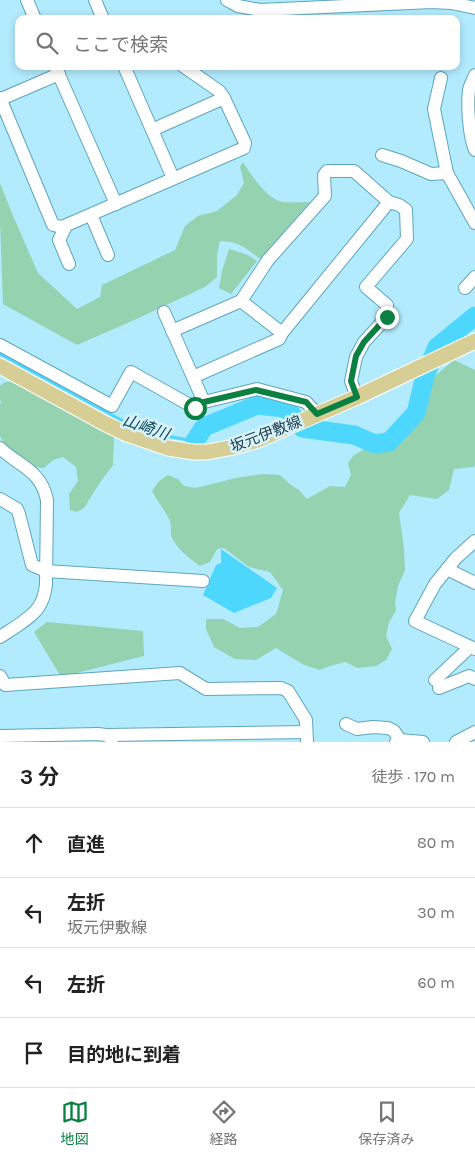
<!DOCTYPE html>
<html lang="ja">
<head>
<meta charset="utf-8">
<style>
  :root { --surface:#fff; --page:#f2f2f2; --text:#222; --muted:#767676; --line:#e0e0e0; --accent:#0b8043 }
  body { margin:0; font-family:Karla,"Noto Sans JP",sans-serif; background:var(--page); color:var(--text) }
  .stop { position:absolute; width:15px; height:15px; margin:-11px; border:4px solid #0b8043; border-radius:50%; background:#fff }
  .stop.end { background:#0b8043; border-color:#fff; box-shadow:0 1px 5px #0008 }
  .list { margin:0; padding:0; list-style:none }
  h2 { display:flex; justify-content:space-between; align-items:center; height:65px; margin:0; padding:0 20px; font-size:21px }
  h2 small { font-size:16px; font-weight:400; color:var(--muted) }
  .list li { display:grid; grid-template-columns:32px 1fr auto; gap:15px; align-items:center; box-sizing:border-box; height:70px; padding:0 20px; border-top:1px solid var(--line) }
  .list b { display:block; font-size:19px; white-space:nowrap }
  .list p { margin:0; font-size:16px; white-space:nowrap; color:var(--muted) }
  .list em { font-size:16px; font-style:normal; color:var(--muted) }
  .icon { flex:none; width:28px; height:28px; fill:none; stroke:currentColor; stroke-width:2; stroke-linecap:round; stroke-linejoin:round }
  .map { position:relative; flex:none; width:475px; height:742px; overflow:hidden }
  .search { position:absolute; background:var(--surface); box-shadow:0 2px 8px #0003; left:15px; right:15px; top:15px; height:55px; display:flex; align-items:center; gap:12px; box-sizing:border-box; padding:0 18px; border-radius:10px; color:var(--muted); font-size:19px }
  .sheet { height:345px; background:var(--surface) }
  nav { display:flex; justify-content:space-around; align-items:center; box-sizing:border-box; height:70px; border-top:1px solid var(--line); background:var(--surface); font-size:14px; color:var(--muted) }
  nav a { display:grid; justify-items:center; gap:2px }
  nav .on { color:var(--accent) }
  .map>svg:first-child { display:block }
  .green { fill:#94d2b0 }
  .water { fill:#4dd7fd }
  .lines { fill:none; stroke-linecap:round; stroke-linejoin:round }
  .stream { stroke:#4dd7fd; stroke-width:3 }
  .river { stroke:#4dd7fd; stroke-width:19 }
  .minor-casing { stroke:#5ea6bc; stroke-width:14 }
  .major-casing { stroke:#fff; stroke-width:17 }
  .minor { stroke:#fff; stroke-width:12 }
  .major { stroke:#d7ce96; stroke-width:15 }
  .route { stroke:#0b8043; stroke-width:6 }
  .labels { text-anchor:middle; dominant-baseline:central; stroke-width:5; stroke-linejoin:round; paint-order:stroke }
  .street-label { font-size:15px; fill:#1e3c46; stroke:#d7f3fd }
  .water-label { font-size:16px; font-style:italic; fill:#0d4959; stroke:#d7f3fd }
</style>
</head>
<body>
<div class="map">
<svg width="475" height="742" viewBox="0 0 475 742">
  <rect width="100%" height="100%" fill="#b2ebfe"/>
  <g class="green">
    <path d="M243,162C251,175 266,198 282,202C290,203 301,202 310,202L260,259C246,248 238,241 220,241L217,254V277L205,287L132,321L77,345L3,304L0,221V183L11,211L38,273L77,309L100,297L102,285L175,250L185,226L198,216L217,211L237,195L244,183L240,167Z"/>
    <polygon points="229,249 248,255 257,261 231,294 219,288 222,271"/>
    <path d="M454,360L475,370V464L474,467L454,469L449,490L437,499L410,495L399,513L404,549L405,570L398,586L395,603L396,611L389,622L386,636L392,649L386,660L376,666L358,668L345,662L330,666L320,670L304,665L276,648L256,660L235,659L214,647L206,629V619H223L240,628L258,627L276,614L283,590L270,572L249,567L224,548L217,549L210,562L200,566C189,558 178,550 172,538C170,532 172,524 169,519C164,509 157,501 152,491L158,482L168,475L178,479L184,486L196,488L236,478L263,474L280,475L291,485L299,490L307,499L330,486L345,487L351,475L348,463L353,456L364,449L389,447L405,437L422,418L424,391L435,376Z"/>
    <polygon points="11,381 114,436 113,465 99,484 84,508 77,512 70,510 69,494 78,481 76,467 63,457 53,460 44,468 35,467 4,444 0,436 0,405 1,402 0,399 0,386 3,383"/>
    <polygon points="47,622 143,631 144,656 61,677 34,632"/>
  </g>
  <polygon class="water" points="221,549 277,588 271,598 234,613 203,595 216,565 221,563"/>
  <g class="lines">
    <polyline class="stream" points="0,354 134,427 160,435 195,441"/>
    <g class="river">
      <polyline points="302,428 354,435 375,444 389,442 416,413 425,376 437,347 475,316"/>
      <polyline points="195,441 204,427 257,405 285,408 293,416"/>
    </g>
    <defs>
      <g id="minor">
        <polyline points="27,0 35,19"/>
        <polyline points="95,0 103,19"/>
        <polyline points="227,0 238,6 260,10 432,2 451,3 475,8"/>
        <polyline points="55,66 116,204"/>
        <polyline points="124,66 173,178"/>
        <path d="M475,75C473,80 470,85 469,90C467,105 469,136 475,150"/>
        <polyline points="441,78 434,109 447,173 475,223"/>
        <polyline points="0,98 53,225 62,227 244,148 245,143 224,98 219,91 183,66"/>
        <polyline points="1,99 59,74"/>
        <polyline points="152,130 224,98"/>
        <polyline points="382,155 401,161 431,174 447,173"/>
        <polyline points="91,215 108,255"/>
        <polyline points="66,226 59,240 69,264"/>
        <polyline points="465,288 475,277"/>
        <polyline points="172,331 241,301"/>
        <polyline points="0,345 112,406 131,372 195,408 204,402 164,312"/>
        <polyline points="193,377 279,339 282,333"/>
        <polyline points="357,397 351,381 356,357 364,342 387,317 387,305 366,287 407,239 406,210 399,205 389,202 354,171 327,171 324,175 325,196 268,260 241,301 282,333 389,202"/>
        <polyline points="204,402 257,389 306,402 317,414"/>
        <path d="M0,448C20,467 41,470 47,500L46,585C45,593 43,601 38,608C30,619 12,629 0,637"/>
        <polyline points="0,499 17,509 19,514 32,565 46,571 203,581"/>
        <polyline points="475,541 456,558 435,584 415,621 475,649"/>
        <polyline points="447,569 475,583"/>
        <polyline points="0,676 5,685 180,673 206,689 281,688 288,691 306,720 307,742"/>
        <polyline points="435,680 470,647"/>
        <polyline points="439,688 469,676 475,679"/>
        <polyline points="346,724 357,729 373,727 388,728 394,731 400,740"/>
        <polyline points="106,735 306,732"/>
        <polyline points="0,736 98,734 106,735 112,739"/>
        <polyline points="396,742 400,740 423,742"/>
        <polyline points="456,742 475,732"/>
      </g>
      <polyline id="major" points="0,366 106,424 127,434 168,448 193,452 207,452 234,447 258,440 357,397 475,341"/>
    </defs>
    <use href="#minor" class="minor-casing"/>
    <use href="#major" class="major-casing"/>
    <use href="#minor" class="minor"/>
    <use href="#major" class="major"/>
  </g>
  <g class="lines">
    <polyline class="route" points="195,408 204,402 256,390 306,402 317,414 357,397 351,381 356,356 364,342 387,317"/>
  </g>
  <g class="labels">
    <g class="street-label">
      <text transform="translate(266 434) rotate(-21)">坂元伊敷線</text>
    </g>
    <g class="water-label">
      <text transform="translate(146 427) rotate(19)">山崎川</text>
    </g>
  </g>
</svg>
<div class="stop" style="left:195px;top:408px"></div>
<div class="stop end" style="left:387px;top:317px"></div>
<div class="search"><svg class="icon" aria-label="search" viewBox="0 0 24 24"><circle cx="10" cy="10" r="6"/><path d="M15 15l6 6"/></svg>ここで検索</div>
</div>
<section class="sheet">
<h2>3 分<small>徒歩 · 170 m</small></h2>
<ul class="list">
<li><svg class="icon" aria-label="ahead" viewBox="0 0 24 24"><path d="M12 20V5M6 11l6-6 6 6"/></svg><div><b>直進</b></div><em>80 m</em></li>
<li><svg class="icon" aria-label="left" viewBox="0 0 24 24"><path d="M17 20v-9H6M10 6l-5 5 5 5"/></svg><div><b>左折</b><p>坂元伊敷線</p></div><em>30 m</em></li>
<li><svg class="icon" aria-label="left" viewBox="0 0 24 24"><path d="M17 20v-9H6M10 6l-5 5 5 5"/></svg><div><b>左折</b></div><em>60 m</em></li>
<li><svg class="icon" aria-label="arrive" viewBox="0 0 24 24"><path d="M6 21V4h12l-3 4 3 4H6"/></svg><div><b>目的地に到着</b></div></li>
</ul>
</section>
<nav>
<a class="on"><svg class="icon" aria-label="map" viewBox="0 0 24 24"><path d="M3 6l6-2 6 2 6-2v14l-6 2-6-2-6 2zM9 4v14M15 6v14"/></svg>地図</a>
<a><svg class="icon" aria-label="directions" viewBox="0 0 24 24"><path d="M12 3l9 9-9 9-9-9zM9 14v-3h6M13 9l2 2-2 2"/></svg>経路</a>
<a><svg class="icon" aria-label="saved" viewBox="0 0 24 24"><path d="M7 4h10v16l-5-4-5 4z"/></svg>保存済み</a>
</nav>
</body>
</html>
